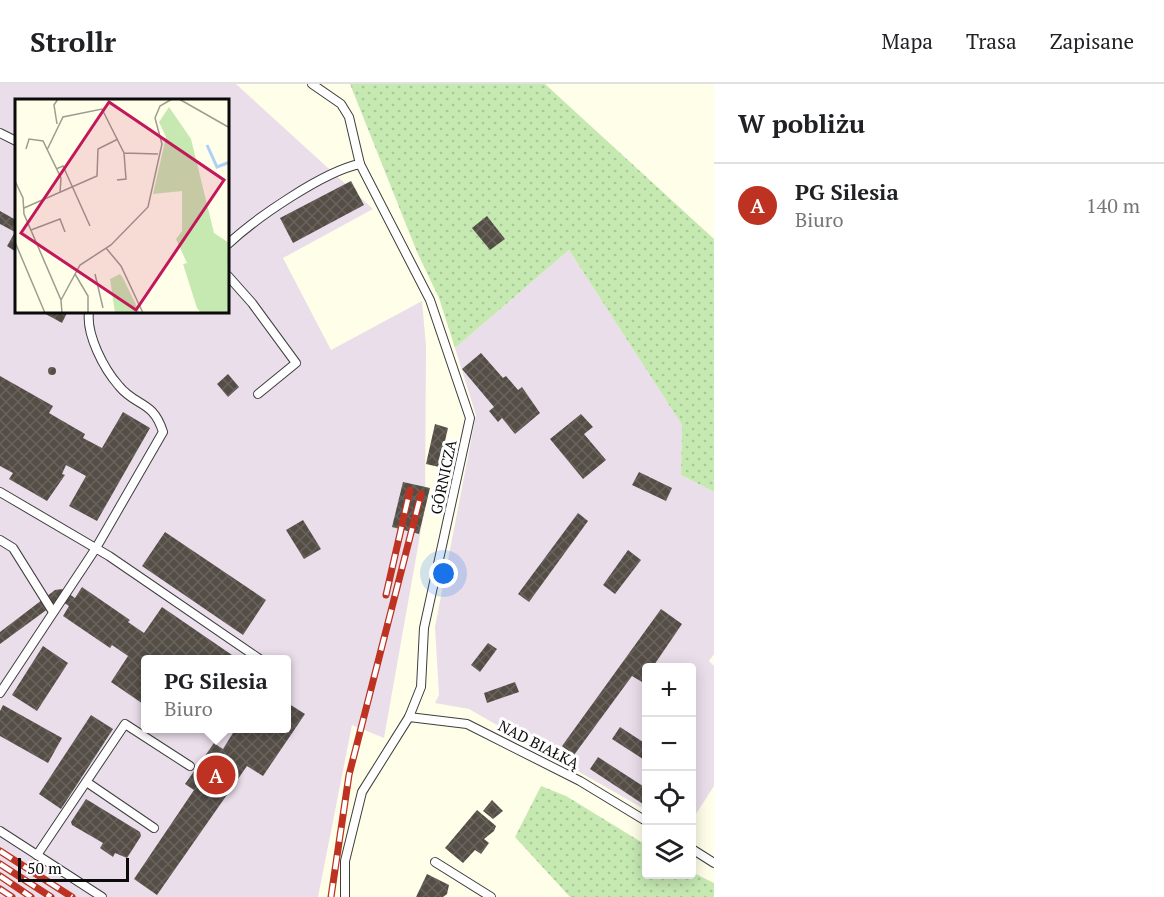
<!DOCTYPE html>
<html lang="pl">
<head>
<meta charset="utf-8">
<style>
  :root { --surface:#fff; --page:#f6f6f6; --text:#202124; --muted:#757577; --line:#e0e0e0; --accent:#bd3221 }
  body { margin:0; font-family:"PT Serif",serif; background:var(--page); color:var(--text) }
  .controls { position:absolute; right:18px; bottom:18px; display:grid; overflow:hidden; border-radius:6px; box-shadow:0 3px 15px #0003 }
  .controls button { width:54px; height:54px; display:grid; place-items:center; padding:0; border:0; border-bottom:2px solid var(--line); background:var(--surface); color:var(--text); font:30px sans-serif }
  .scale { position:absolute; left:18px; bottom:15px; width:111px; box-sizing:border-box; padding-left:6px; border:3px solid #0b0b0b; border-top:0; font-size:16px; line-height:21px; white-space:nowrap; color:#0b0b0b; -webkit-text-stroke:4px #fff; paint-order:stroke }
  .you { position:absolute; left:444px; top:490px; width:21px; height:21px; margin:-15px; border:4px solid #fff; border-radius:50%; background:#1a73e8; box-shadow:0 0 0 9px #1a73e833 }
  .badge { display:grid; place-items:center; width:39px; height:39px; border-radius:50%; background:var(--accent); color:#fff; font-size:20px; font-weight:700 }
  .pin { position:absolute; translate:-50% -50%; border:3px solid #fff; box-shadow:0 2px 6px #0006 }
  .popup { position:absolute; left:141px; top:571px; width:150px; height:78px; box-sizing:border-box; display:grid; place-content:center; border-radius:6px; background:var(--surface); filter:drop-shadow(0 2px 4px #0005); font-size:20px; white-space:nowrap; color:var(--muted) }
  .popup b { font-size:22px; color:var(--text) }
  .popup::after { content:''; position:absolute; left:50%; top:100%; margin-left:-12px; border:12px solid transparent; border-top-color:var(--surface) }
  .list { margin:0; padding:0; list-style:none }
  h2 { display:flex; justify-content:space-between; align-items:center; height:78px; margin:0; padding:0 24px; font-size:26px }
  h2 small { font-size:20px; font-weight:400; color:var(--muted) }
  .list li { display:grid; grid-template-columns:39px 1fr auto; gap:18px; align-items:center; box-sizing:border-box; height:84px; padding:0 24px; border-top:2px solid var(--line) }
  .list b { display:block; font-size:22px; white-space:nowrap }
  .list p { margin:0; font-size:20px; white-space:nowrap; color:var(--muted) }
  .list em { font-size:20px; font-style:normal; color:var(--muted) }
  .icon { flex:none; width:33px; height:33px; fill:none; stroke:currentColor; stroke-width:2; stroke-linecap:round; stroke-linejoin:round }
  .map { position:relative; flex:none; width:714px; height:813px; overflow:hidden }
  header { display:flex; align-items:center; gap:36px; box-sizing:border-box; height:84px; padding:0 30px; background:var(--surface); border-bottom:2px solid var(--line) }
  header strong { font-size:28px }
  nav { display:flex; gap:33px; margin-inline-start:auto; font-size:21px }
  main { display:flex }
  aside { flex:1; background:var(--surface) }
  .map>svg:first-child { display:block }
  .industrial { fill:#eadeea; fill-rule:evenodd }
  .grass { fill:url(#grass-dots) }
  .building { fill:url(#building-cross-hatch) }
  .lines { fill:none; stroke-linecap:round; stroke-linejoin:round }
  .lane-casing { stroke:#3e3e3e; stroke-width:10 }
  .lane { stroke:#fff; stroke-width:8 }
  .rail-casing { stroke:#bd3221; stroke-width:7 }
  .rail { stroke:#fff; stroke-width:4.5; stroke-dasharray:14; stroke-linecap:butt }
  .labels { text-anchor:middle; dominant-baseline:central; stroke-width:6; stroke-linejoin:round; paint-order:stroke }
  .street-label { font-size:15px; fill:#0b0b0b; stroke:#fff }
  .inset-river { fill:none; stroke:#acd0f7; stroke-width:3 }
  .inset-road { fill:none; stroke:#9d9d90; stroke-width:1.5 }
  .view { fill:#c2185b; fill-opacity:0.15; stroke:#c2185b; stroke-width:3 }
  .inset-edge { fill:none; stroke:#0b0b0b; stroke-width:3 }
</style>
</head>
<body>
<header>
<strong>Strollr</strong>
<nav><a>Mapa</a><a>Trasa</a><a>Zapisane</a></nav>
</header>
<main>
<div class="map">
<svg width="714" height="813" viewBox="0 0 714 813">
  <defs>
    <pattern id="grass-dots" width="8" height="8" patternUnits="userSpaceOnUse" patternTransform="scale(1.5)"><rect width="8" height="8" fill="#c6e9b2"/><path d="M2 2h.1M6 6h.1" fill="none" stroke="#a9c698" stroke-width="1.8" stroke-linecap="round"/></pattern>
    <pattern id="building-cross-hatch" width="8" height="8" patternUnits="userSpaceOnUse" patternTransform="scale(1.5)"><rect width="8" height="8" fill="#544e47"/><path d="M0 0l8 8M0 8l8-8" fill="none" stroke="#68635d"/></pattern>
  </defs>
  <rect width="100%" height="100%" fill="#fffee9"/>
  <g class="industrial">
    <path d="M0,0H236L373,125L283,174L331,266L422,217L426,262L425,423L384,654L352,641L318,813H0ZM16,16H228V228H16ZM146,576H286V644H146Z"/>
    <polygon points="569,166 682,341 681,391 714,408 714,570 709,577 714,582 714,702 692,736 692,584 646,584 646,726 469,625 435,619 439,611 435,543 476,331 455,264"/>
  </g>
  <g class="grass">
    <polygon points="350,0 545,0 714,155 714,408 681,391 682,341 569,166 455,264 439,214 417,168"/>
    <polygon points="541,702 566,712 646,761 646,790 692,790 692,788 714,799 714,813 570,813 515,753"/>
  </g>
  <g class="building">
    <polygon points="351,97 364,121 293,159 280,134"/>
    <polygon points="0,127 16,136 16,168 7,162 15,148 0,140"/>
    <polygon points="487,132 505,155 490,166 472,144"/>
    <polygon points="42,228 66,228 67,229 62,239"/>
    <polygon points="481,269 503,294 506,292 518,306 522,303 540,329 515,350 502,334 498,338 489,327 494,323 462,285"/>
    <circle cx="52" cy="287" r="4"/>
    <polygon points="228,290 239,303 228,313 217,300"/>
    <polygon points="0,292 53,322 49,329 85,350 83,354 102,364 123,328 150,344 97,437 69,422 86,392 66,381 62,390 65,391 47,417 9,395 13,389 0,382"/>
    <polygon points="581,330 593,343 584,350 606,376 583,395 550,355"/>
    <polygon points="435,340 448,344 439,383 426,380"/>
    <polygon points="639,388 672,404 666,417 632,401"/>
    <polygon points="403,398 430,404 419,450 392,443"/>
    <polygon points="578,429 588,437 529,518 518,510"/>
    <polygon points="303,436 321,465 304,475 286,446"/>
    <polygon points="165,448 266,516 243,551 142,482"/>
    <polygon points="628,466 641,476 615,510 603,501"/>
    <polygon points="82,503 130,536 128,538 144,549 162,523 232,571 229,576 146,576 146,622 111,598 128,572 112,561 110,564 63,532 69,522 60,516 0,560 0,548 55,506 62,505 75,514"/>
    <polygon points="661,525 682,540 652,584 646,584 646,591 642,598 632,592 574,671 562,662"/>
    <polygon points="488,559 497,565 480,588 471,581"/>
    <polygon points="43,562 68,579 37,627 12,611"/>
    <polygon points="515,598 519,608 487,619 484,609"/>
    <polygon points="286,618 305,630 263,692 247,682 157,811 134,795 194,706 185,700 214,659 223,665 236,644 286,644"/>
    <polygon points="3,621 62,654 48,679 0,652 0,627"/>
    <polygon points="91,631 113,645 61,725 39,710"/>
    <polygon points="620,643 646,660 646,677 612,655"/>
    <polygon points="598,673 646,704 646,722 590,685"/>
    <polygon points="86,715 140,748 141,752 127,774 115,769 113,773 100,764 103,759 72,741 71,738"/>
    <polygon points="492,716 503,727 493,735 483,727"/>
    <polygon points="477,726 496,742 494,747 484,755 489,759 481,770 475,766 463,779 445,764"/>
    <polygon points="427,790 449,801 447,810 443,813 416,813"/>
  </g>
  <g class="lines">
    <defs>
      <g id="lane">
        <polyline points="312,0 341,20 349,33 360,80 430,216 470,334 424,544 421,603 409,633 362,708 345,777 345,813"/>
        <polyline points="0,49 16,57"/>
        <path d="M228,160C256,134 324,87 360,80"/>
        <polyline points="228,192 252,219 296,279 258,310"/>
        <polyline points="0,408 109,472 261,576"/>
        <polyline points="0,456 13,464 53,528"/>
        <path d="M0,609L96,464L163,348C153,316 136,323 119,302C104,285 86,251 89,228"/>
        <polyline points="409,633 467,640 580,697 646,737"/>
        <polyline points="88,699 154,744"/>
        <polyline points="0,747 102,813"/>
        <polyline points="692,765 714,779"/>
        <polyline points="37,771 125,640 190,682"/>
        <polyline points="435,778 491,813"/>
      </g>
    </defs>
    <use href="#lane" class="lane-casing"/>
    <use href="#lane" class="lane"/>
    <defs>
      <g id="rail">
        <polyline points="386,511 410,406"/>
        <polyline points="0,767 72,813"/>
        <polyline points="0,780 51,813"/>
        <polyline points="0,792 31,813"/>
        <polyline points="0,805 12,813"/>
        <polyline points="331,813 349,691 421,410"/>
      </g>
    </defs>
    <use href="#rail" class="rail-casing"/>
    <use href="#rail" class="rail"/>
  </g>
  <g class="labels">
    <g class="street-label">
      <text transform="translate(443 393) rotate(-78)">GÓRNICZA</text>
      <text transform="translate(539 660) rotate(27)">NAD BIAŁKĄ</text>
    </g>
  </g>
  <g transform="translate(15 15)">
    <rect width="214" height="214" fill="#fffee9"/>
    <path d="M154,8L176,40L199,134L214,144V214H186L182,209L168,165L172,164L161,140L167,132V92L138,95L151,38L144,23ZM105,175L108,179L125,214H100L95,180Z" fill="#c6e9b2"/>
    <path class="inset-river" d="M192,46L202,68L215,63"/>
    <path class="inset-road" d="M164,0L215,29M42,25L39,6L43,0M11,50L14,40L28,42L46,79L45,94M32,51L48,18L87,10L109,54L111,80L102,81M109,54L143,55M41,70L48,67L75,127M0,82L8,99L9,115L46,201L47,214M9,109L82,77L83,50L103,40M16,131L45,120L50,133M0,143L30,214M91,149L106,167L128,214M60,175L73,197V214M80,175L88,209M46,201L65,166L96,146L133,108L147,45L140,19L145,7L157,0"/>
    <path class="view" d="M94,3L209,81L121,211L6,134Z"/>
    <rect width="214" height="214" class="inset-edge"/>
  </g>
</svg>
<div class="controls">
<button>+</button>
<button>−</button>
<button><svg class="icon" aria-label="locate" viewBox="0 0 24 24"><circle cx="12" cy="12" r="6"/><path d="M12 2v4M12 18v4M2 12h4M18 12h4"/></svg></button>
<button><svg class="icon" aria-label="layers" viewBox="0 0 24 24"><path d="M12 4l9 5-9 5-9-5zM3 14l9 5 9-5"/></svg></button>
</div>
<div class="scale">50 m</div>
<div class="you"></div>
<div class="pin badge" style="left:216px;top:691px">A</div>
<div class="popup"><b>PG Silesia</b>Biuro</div>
</div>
<aside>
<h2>W pobliżu<small></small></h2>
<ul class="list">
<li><span class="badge">A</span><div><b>PG Silesia</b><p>Biuro</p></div><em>140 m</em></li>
</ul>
</aside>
</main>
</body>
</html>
